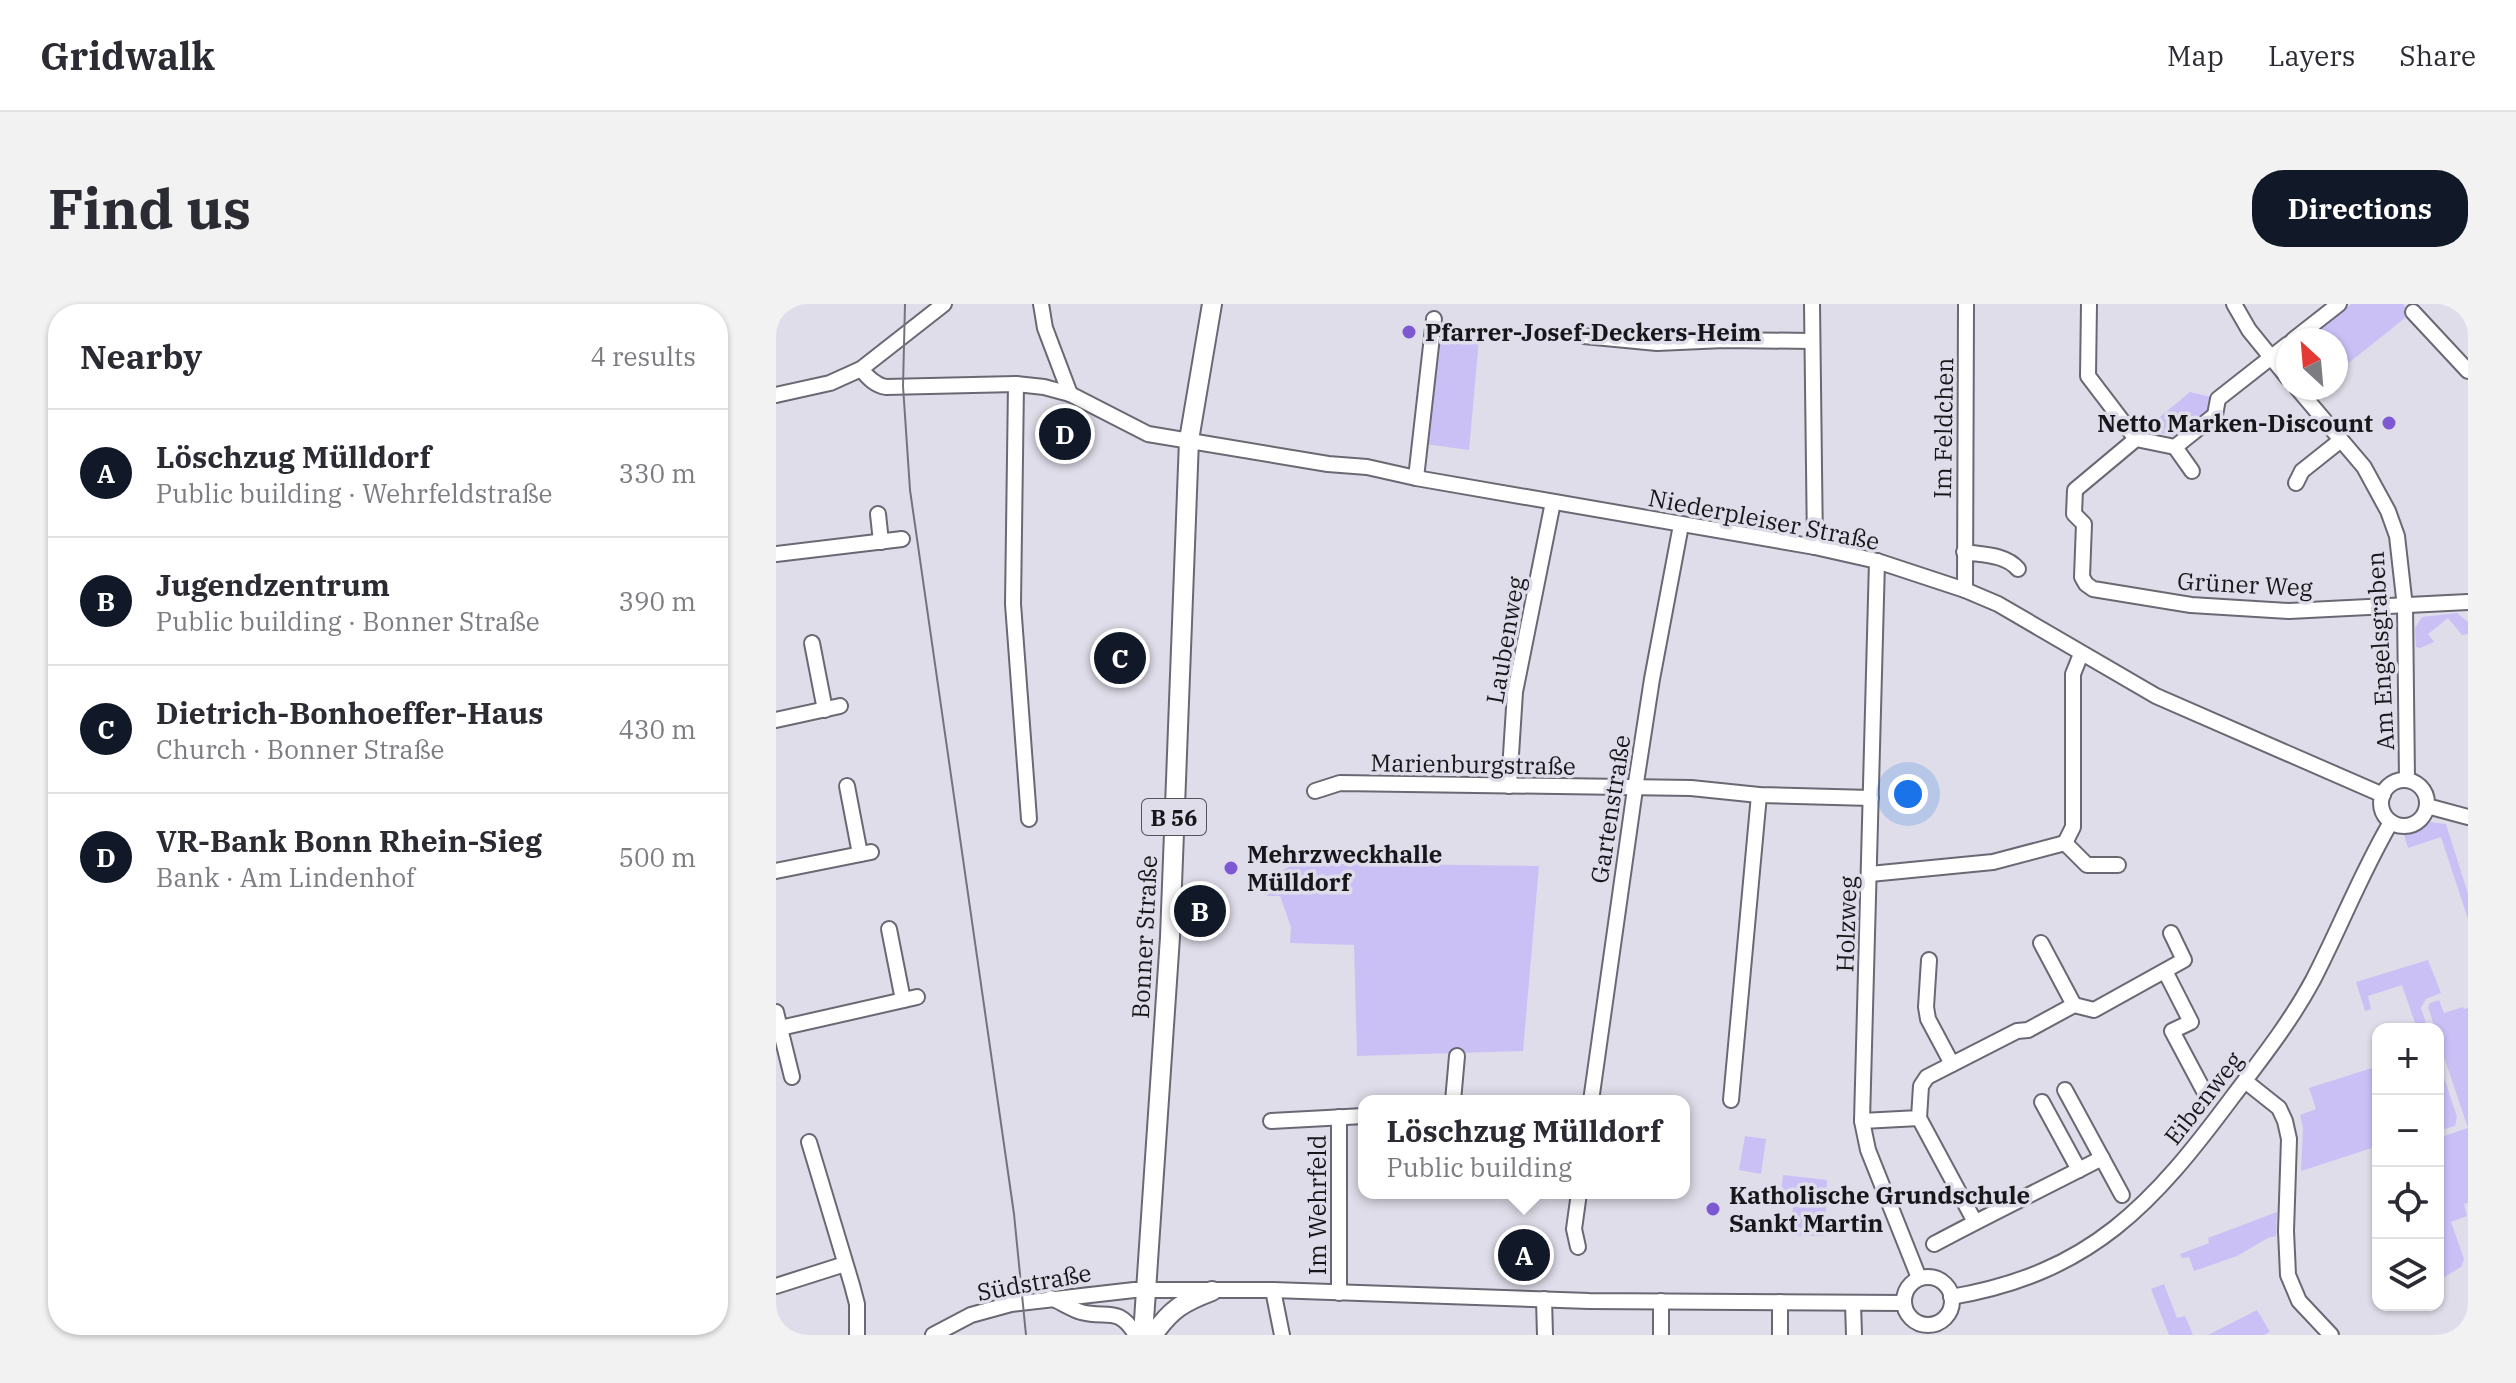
<!DOCTYPE html>
<html lang="en">
<head>
<meta charset="utf-8">
<style>
  :root { --surface:#fff; --page:#f2f2f3; --text:#2b2b33; --muted:#7c7c81; --line:#e1e1e2; --accent:#111827 }
  body { margin:0; font-family:"IBM Plex Serif",serif; background:var(--page); color:var(--text) }
  .controls { position:absolute; right:24px; bottom:24px; display:grid; overflow:hidden; border-radius:16px; box-shadow:0 2px 6px #0004 }
  .controls button { width:72px; height:72px; display:grid; place-items:center; padding:0; border:0; border-bottom:2px solid var(--line); background:var(--surface); color:var(--text); font:40px sans-serif }
  .compass { position:absolute; left:1500px; top:24px; width:72px; height:72px; border-radius:50%; background:var(--surface); box-shadow:0 2px 6px #0004; rotate:334deg }
  .you { position:absolute; left:1132px; top:490px; width:28px; height:28px; margin:-20px; border:6px solid #fff; border-radius:50%; background:#1a73e8; box-shadow:0 0 0 12px #1a73e833 }
  .badge { display:grid; place-items:center; width:52px; height:52px; border-radius:50%; background:var(--accent); color:#fff; font-size:26px; font-weight:700 }
  .pin { position:absolute; translate:-50% -50%; border:4px solid #fff; box-shadow:0 2px 8px #0006 }
  .popup { position:absolute; left:582px; top:791px; width:332px; height:104px; box-sizing:border-box; display:grid; place-content:center; border-radius:16px; background:var(--surface); filter:drop-shadow(0 2px 6px #0005); font-size:26px; white-space:nowrap; color:var(--muted) }
  .popup b { font-size:30px; color:var(--text) }
  .popup::after { content:''; position:absolute; left:50%; top:100%; margin-left:-16px; border:16px solid transparent; border-top-color:var(--surface) }
  .list { margin:0; padding:0; list-style:none }
  h2 { display:flex; justify-content:space-between; align-items:center; height:104px; margin:0; padding:0 32px; font-size:34px }
  h2 small { font-size:26px; font-weight:400; color:var(--muted) }
  .list li { display:grid; grid-template-columns:52px 1fr auto; gap:24px; align-items:center; box-sizing:border-box; height:128px; padding:0 32px; border-top:2px solid var(--line) }
  .list b { display:block; font-size:30px; white-space:nowrap }
  .list p { margin:0; font-size:26px; white-space:nowrap; color:var(--muted) }
  .list em { font-size:26px; font-style:normal; color:var(--muted) }
  .icon { flex:none; width:44px; height:44px; fill:none; stroke:currentColor; stroke-width:2; stroke-linecap:round; stroke-linejoin:round }
  .map { position:relative; flex:none; width:1692px; height:1031px; overflow:hidden; border-radius:32px }
  header { display:flex; align-items:center; gap:48px; box-sizing:border-box; height:112px; padding:0 40px; background:var(--surface); border-bottom:2px solid var(--line) }
  header strong { font-size:38px }
  nav { display:flex; gap:44px; margin-inline-start:auto; font-size:28px }
  .intro { display:flex; align-items:center; justify-content:space-between; box-sizing:border-box; height:192px; padding:0 48px }
  h1 { margin:0; font-size:56px }
  .button { padding:20px 36px; border-radius:32px; background:var(--accent); color:#fff; font-size:28px; font-weight:700 }
  main { display:flex; gap:48px; padding:0 48px }
  aside { flex:1; background:var(--surface); border-radius:32px; box-shadow:0 2px 6px #0004 }
  .map>svg:first-child { display:block }
  .green { fill:#cbc0f6 }
  .lines { fill:none; stroke-linecap:round; stroke-linejoin:round }
  .minor-casing { stroke:#6a6873; stroke-width:18 }
  .major-casing { stroke:#6a6873; stroke-width:22 }
  .minor { stroke:#fff; stroke-width:14 }
  .major { stroke:#fff; stroke-width:18 }
  .tram { stroke:#74737b; stroke-width:2 }
  .poi-dot { fill:#7d58d2; stroke:#dfdde9; stroke-width:3 }
  .labels { text-anchor:middle; dominant-baseline:central; stroke-width:7; stroke-linejoin:round; paint-order:stroke }
  .shield { fill:#dfdde9; stroke:#535259; stroke-width:2 }
  .shield-label { font-size:22px; font-weight:bold; fill:#17171b }
  .poi-label { font-size:24px; font-weight:bold; fill:#17171b; stroke:#dfdde9; text-anchor:start }
  .street-label { font-size:24px; fill:#17171b; stroke:#dfdde9 }
</style>
</head>
<body>
<header>
<strong>Gridwalk</strong>
<nav><a>Map</a><a>Layers</a><a>Share</a></nav>
</header>
<div class="intro"><h1>Find us</h1><a class="button">Directions</a></div>
<main>
<aside>
<h2>Nearby<small>4 results</small></h2>
<ul class="list">
<li><span class="badge">A</span><div><b>Löschzug Mülldorf</b><p>Public building · Wehrfeldstraße</p></div><em>330 m</em></li>
<li><span class="badge">B</span><div><b>Jugendzentrum</b><p>Public building · Bonner Straße</p></div><em>390 m</em></li>
<li><span class="badge">C</span><div><b>Dietrich-Bonhoeffer-Haus</b><p>Church · Bonner Straße</p></div><em>430 m</em></li>
<li><span class="badge">D</span><div><b>VR-Bank Bonn Rhein-Sieg</b><p>Bank · Am Lindenhof</p></div><em>500 m</em></li>
</ul>
</aside>
<div class="map">
<svg width="1692" height="1031" viewBox="0 0 1692 1031">
  <rect width="100%" height="100%" fill="#dfdde9"/>
  <g class="green">
    <polygon points="1575,0 1627,0 1634,10 1560,69 1560,36 1533,36"/>
    <polygon points="662,21 704,24 693,146 649,140"/>
    <polygon points="1414,88 1435,93 1431,108 1403,133 1368,126"/>
    <polygon points="1681,309 1692,318 1692,330 1686,331 1672,314 1652,330 1658,338 1644,344 1640,343 1639,324 1646,313"/>
    <polygon points="1654,518 1670,520 1692,590 1692,615 1665,533 1632,544 1628,531 1642,527"/>
    <polygon points="520,559 763,562 747,747 581,752 578,641 514,639 515,623 504,592 491,592 505,567"/>
    <polygon points="1652,656 1665,689 1650,695 1645,704 1652,725 1641,725 1626,681 1592,692 1595,705 1589,707 1580,678"/>
    <polygon points="1663,696 1668,709 1687,703 1688,705 1692,704 1692,899 1688,900 1691,912 1675,918 1688,955 1685,963 1662,977 1662,834 1692,824 1662,735 1662,725 1659,725 1652,703 1654,699"/>
    <polygon points="1662,755 1681,813 1679,822 1662,827 1662,809 1668,806 1662,787"/>
    <polygon points="1599,763 1602,772 1602,842 1525,867 1527,823 1524,811 1540,805 1533,784"/>
    <polygon points="969,832 990,835 985,870 963,866"/>
    <polygon points="1007,871 1051,876 1049,932 1015,931 1017,902 1004,900"/>
    <polygon points="1501,908 1500,932 1492,934 1461,952 1418,967 1413,953 1406,954 1404,950 1433,939 1432,934"/>
    <polygon points="1388,980 1401,1014 1409,1012 1417,1031 1393,1031 1375,985"/>
    <polygon points="1481,1006 1494,1028 1488,1031 1432,1031"/>
  </g>
  <g class="lines">
    <defs>
      <g id="minor">
        <polyline points="265,0 269,24 294,90"/>
        <polyline points="1036,0 1039,243"/>
        <polyline points="1313,0 1312,72 1360,135"/>
        <polyline points="1458,0 1473,26 1512,74"/>
        <polyline points="1637,8 1692,67"/>
        <polyline points="808,32 881,39 948,36 1036,37"/>
        <polyline points="1517,36 1563,0"/>
        <polyline points="1512,40 1442,95 1439,111 1399,143 1360,135 1299,186 1298,210 1308,220 1306,273 1310,280 1317,285 1415,301 1513,307 1692,298"/>
        <path d="M85,65C92,74 99,81 110,83L240,80L268,83L294,90L372,130L552,160L591,163L640,174L1039,243L1101,257L1189,286L1222,300L1380,392L1607,491"/>
        <polyline points="240,80 237,300 253,515"/>
        <polyline points="1521,84 1588,163 1612,207 1621,232 1629,303 1631,476"/>
        <polyline points="0,91 54,79 85,65 168,0"/>
        <polyline points="1399,143 1416,167"/>
        <polyline points="640,174 658,15"/>
        <polyline points="1520,179 1526,167 1565,136"/>
        <polyline points="102,210 105,238"/>
        <path d="M1188,248C1206,251 1229,250 1242,265"/>
        <polyline points="0,250 126,235"/>
        <polyline points="1101,257 1086,817 1092,846 1143,974"/>
        <polyline points="1189,286 1190,0"/>
        <polyline points="36,339 49,406"/>
        <polyline points="0,416 64,402"/>
        <circle cx="1628" cy="499" r="23"/>
        <polyline points="71,482 84,550"/>
        <polyline points="733,482 739,388 777,198"/>
        <polyline points="539,487 564,479 915,484 983,491 1095,494"/>
        <polyline points="1651,502 1692,513"/>
        <polyline points="1289,539 1297,523 1297,370 1305,350"/>
        <polyline points="0,567 95,548"/>
        <polyline points="1094,570 1217,558 1289,539 1311,561 1342,561"/>
        <polyline points="113,625 127,696"/>
        <polyline points="1265,639 1298,701"/>
        <polyline points="1153,656 1150,703 1152,715 1176,760"/>
        <polyline points="1389,667 1415,718 1396,727 1429,789"/>
        <polyline points="0,708 16,773"/>
        <polyline points="0,725 141,693"/>
        <polyline points="1469,777 1503,804 1509,817 1513,835 1510,927 1512,971 1523,997 1555,1031"/>
        <polyline points="1289,786 1346,891"/>
        <polyline points="955,796 983,491"/>
        <polyline points="677,797 681,752"/>
        <polyline points="815,797 859,485 876,375 905,221"/>
        <polyline points="1266,798 1303,866"/>
        <polyline points="1143,814 1199,918"/>
        <polyline points="495,817 588,812"/>
        <polyline points="1086,817 1143,814 1145,782 1151,773 1241,727 1252,726 1298,701 1318,706 1408,656 1395,629"/>
        <polyline points="33,838 76,981 81,1000 81,1031"/>
        <path d="M1158,940C1214,910 1270,883 1326,854"/>
        <polyline points="802,943 798,925 803,889"/>
        <circle cx="1152" cy="997" r="24"/>
        <polyline points="0,982 69,960"/>
        <polyline points="497,986 506,1031"/>
        <polyline points="563,989 563,813"/>
        <path d="M1175,993C1316,969 1377,900 1458,791C1486,754 1515,717 1537,676C1564,624 1585,569 1615,518"/>
        <path d="M275,994C285,998 295,1005 305,1008C331,1015 342,1001 360,1031"/>
        <polyline points="768,995 769,1031"/>
        <polyline points="885,997 885,1031"/>
        <polyline points="1004,998 1004,1031"/>
        <polyline points="1077,999 1078,1031"/>
        <polyline points="157,1031 195,1011 235,1000 358,986 497,986 813,997 1128,999"/>
      </g>
      <g id="major">
        <polyline points="367,1031 394,633 413,136 436,0"/>
        <path d="M377,1031C395,1005 407,998 436,987"/>
      </g>
    </defs>
    <use href="#minor" class="minor-casing"/>
    <use href="#major" class="major-casing"/>
    <use href="#minor" class="minor"/>
    <use href="#major" class="major"/>
    <polyline class="tram" points="129,0 127,82 134,186 238,910 250,1031"/>
  </g>
  <g class="poi-dot">
    <circle cx="633" cy="28" r="8"/>
    <circle cx="1613" cy="119" r="8"/>
    <circle cx="455" cy="564" r="8"/>
    <circle cx="937" cy="905" r="8"/>
  </g>
  <g class="labels">
    <rect class="shield" x="366" y="495" width="64" height="36" rx="6"/>
    <g class="shield-label">
      <text x="398" y="513">B 56</text>
    </g>
    <g class="poi-label">
      <text x="649" y="28">Pfarrer-Josef-Deckers-Heim</text>
      <text x="1597" y="119" text-anchor="end">Netto Marken-Discount</text>
      <text x="471" y="550">Mehrzweckhalle<tspan x="471" dy="28">Mülldorf</tspan></text>
      <text x="953" y="891">Katholische Grundschule<tspan x="953" dy="28">Sankt Martin</tspan></text>
    </g>
    <g class="street-label">
      <text transform="translate(1167 124) rotate(-89)">Im Feldchen</text>
      <text transform="translate(988 215) rotate(11)">Niederpleiser Straße</text>
      <text transform="translate(1469 280) rotate(3)">Grüner Weg</text>
      <text transform="translate(729 336) rotate(-80)">Laubenweg</text>
      <text transform="translate(1604 347) rotate(-93)">Am Engelsgraben</text>
      <text transform="translate(697 460) rotate(1)">Marienburgstraße</text>
      <text transform="translate(834 505) rotate(-81)">Gartenstraße</text>
      <text transform="translate(1070 620) rotate(-88)">Holzweg</text>
      <text transform="translate(368 633) rotate(-87)">Bonner Straße</text>
      <text transform="translate(1427 794) rotate(-52)">Eibenweg</text>
      <text transform="translate(541 901) rotate(-90)">Im Wehrfeld</text>
      <text transform="translate(258 978) rotate(-10)">Südstraße</text>
    </g>
  </g>
</svg>
<div class="controls">
<button>+</button>
<button>−</button>
<button><svg class="icon" aria-label="locate" viewBox="0 0 24 24"><circle cx="12" cy="12" r="6"/><path d="M12 2v4M12 18v4M2 12h4M18 12h4"/></svg></button>
<button><svg class="icon" aria-label="layers" viewBox="0 0 24 24"><path d="M12 4l9 5-9 5-9-5zM3 14l9 5 9-5"/></svg></button>
</div>
<svg class="compass" viewBox="-18 -18 36 36"><path d="M0-13l5 13h-10z" fill="#e53935"/><path d="M0 13l5-13h-10z" fill="#7c7c81"/></svg>
<div class="you"></div>
<div class="pin badge" style="left:748px;top:951px">A</div>
<div class="popup"><b>Löschzug Mülldorf</b>Public building</div>
<div class="pin badge" style="left:424px;top:607px">B</div>
<div class="pin badge" style="left:344px;top:354px">C</div>
<div class="pin badge" style="left:289px;top:130px">D</div>
</div>
</main>
</body>
</html>
